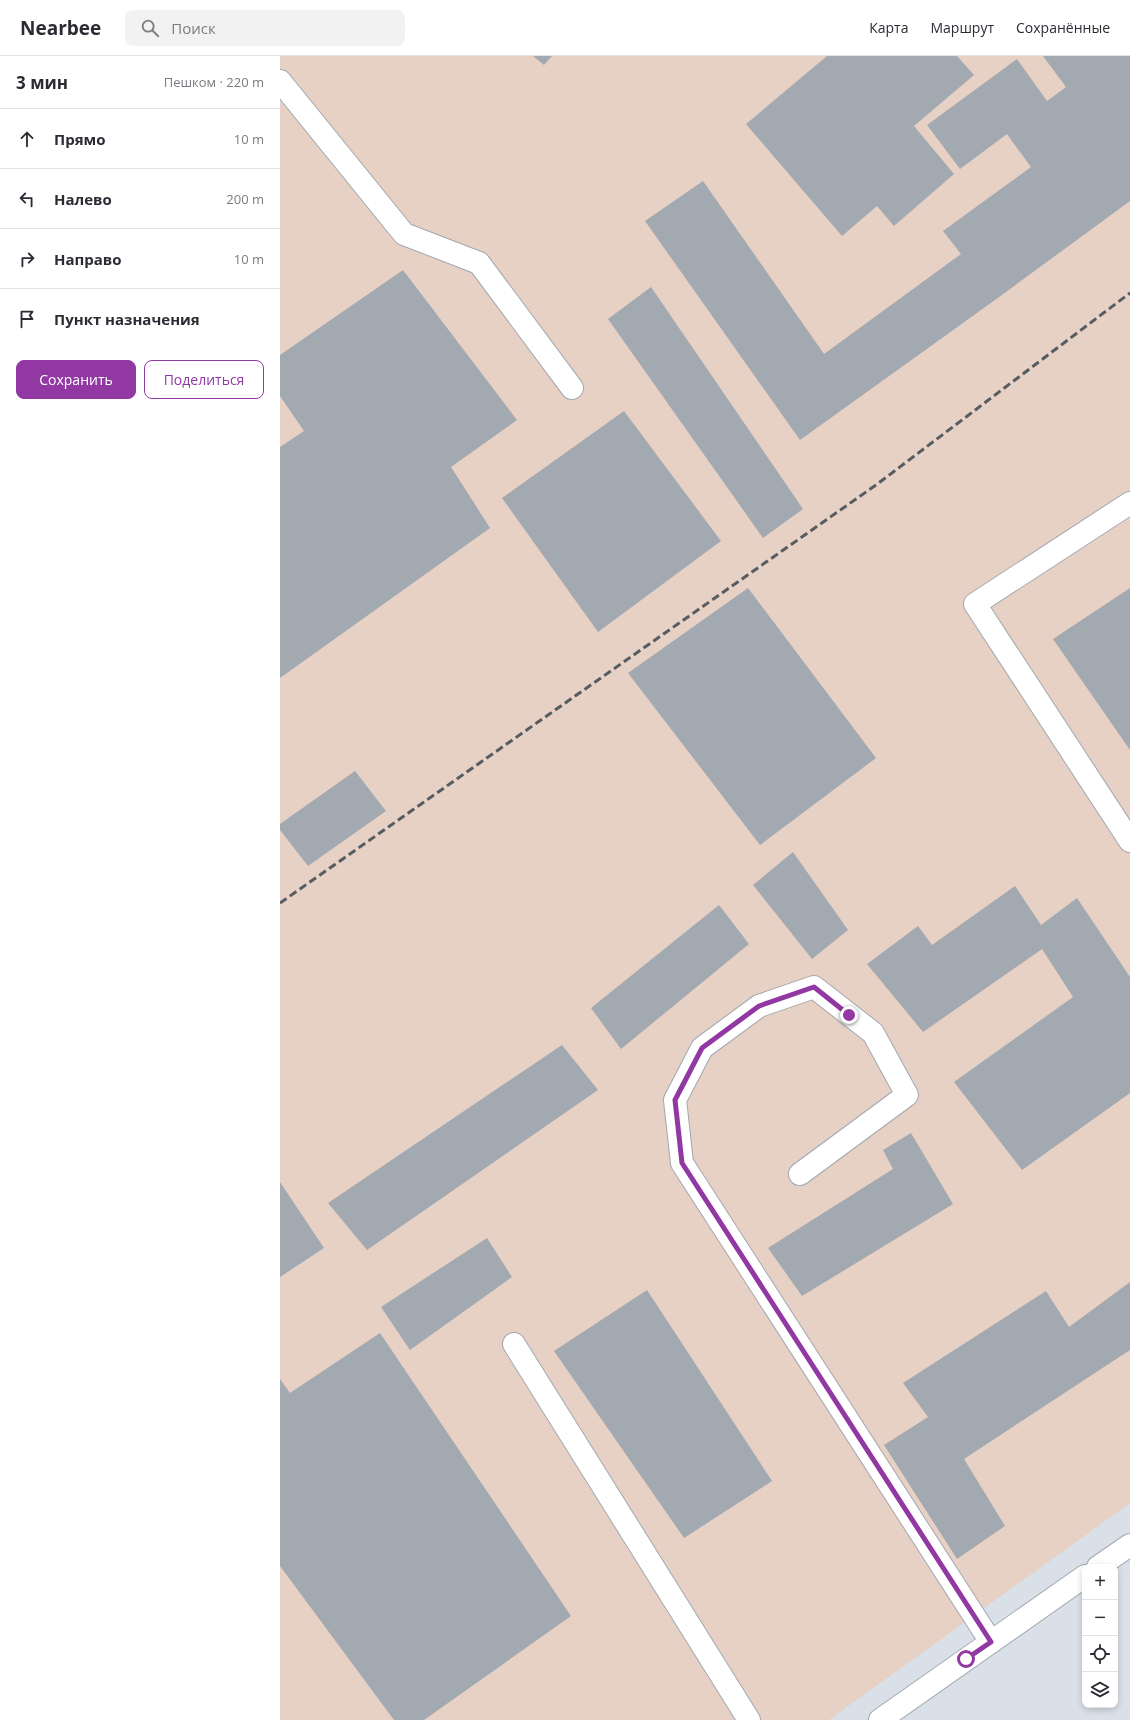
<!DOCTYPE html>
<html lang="ru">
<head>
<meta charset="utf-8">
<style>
  :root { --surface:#fff; --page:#f2f2f3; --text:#2b2b33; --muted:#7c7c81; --line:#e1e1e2; --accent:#9238a3 }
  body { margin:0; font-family:"Open Sans",sans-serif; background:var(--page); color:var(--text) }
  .controls { position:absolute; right:12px; bottom:12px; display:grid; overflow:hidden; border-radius:8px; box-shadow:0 2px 6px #0003 }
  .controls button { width:36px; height:36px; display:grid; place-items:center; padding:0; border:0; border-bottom:1px solid var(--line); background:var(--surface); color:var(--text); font:20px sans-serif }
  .stop { position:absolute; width:12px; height:12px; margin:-9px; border:3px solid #9238a3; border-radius:50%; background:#fff }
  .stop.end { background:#9238a3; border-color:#fff; box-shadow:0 1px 4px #0008 }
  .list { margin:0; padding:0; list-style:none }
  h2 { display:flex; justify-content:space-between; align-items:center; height:52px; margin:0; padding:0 16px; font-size:17px }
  h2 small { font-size:13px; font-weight:400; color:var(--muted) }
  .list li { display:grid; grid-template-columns:26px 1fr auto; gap:12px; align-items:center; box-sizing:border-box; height:60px; padding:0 16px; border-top:1px solid var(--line) }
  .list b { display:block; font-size:15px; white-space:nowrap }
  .list em { font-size:13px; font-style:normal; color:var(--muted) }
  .actions { display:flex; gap:8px; padding:12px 16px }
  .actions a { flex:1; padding:9px 0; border:1px solid var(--accent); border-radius:8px; text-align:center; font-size:14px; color:var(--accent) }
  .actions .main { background:var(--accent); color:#fff }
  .icon { flex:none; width:22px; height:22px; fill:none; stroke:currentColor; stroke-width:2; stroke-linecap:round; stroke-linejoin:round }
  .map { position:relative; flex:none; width:850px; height:1664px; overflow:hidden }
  header { display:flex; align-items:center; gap:24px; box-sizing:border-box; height:56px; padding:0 20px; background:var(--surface); border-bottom:1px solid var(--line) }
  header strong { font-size:19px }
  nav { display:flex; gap:22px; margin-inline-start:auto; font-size:14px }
  .search { width:280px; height:36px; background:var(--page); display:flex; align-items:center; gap:10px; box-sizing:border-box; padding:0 14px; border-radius:8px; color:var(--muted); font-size:15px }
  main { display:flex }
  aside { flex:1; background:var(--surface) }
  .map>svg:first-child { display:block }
  .industrial { fill:#e7d0c4 }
  .building { fill:#a3a9b1 }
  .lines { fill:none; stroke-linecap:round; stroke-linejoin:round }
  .minor-casing { stroke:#a2a8af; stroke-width:24 }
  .minor { stroke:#fff; stroke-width:22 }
  .rail { stroke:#575c60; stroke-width:3; stroke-dasharray:8 4; stroke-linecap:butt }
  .route { stroke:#9238a3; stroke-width:5 }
</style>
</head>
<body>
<header>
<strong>Nearbee</strong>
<div class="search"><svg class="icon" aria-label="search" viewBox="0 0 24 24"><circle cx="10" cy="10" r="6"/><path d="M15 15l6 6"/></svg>Поиск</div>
<nav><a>Карта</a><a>Маршрут</a><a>Сохранённые</a></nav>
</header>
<main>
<aside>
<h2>3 мин<small>Пешком · 220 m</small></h2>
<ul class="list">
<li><svg class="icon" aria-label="ahead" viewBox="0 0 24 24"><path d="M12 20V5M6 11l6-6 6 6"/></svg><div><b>Прямо</b></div><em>10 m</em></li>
<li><svg class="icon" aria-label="left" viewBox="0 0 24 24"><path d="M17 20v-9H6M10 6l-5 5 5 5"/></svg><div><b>Налево</b></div><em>200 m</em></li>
<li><svg class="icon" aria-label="right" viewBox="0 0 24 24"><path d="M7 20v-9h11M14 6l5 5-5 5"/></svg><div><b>Направо</b></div><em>10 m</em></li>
<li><svg class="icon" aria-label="arrive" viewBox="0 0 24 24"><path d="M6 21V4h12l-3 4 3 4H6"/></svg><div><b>Пункт назначения</b></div></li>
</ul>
<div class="actions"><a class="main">Сохранить</a><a>Поделиться</a></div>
</aside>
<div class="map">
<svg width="850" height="1664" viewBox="0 0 850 1664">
  <rect width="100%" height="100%" fill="#d9e0e8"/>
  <polygon class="industrial" points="0,0 850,0 850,1447 549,1664 0,1664"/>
  <g class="building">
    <polygon points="253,0 272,0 264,9"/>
    <polygon points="547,0 677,0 694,19 634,70 674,118 614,170 597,150 562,180 466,68"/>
    <polygon points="763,0 850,0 850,145 715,244 520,384 365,165 423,125 544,298 681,198 663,175 751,111 727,78 680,113 647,69 737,3 767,45 786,31"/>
    <polygon points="123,214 237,364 171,411 210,472 0,622 0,391 24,375 0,340 0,299"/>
    <polygon points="371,231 523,453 483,482 328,263"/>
    <polygon points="344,355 441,485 318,576 222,442"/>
    <polygon points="468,532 596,702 480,789 348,617"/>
    <polygon points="850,532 850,694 773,583"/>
    <polygon points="75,715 106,755 28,810 0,774 0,768"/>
    <polygon points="513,796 568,874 532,903 473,829"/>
    <polygon points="735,830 761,869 797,842 850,921 850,1037 742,1114 674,1026 793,941 762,893 643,976 587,908 638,870 652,889"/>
    <polygon points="439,849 469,888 341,993 311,952"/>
    <polygon points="282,989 318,1034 87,1194 48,1147"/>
    <polygon points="631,1077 673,1148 522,1240 488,1192 613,1113 603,1094"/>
    <polygon points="0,1126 44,1192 0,1221"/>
    <polygon points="207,1182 232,1221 130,1294 101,1251"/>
    <polygon points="850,1226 850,1294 684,1403 725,1470 677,1503 604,1389 648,1361 623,1327 766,1235 789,1271"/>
    <polygon points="367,1234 492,1425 404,1482 274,1295"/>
    <polygon points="100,1277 291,1560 144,1664 114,1664 0,1510 0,1323 10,1337"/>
  </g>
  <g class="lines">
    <defs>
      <g id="minor">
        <polyline points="0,25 124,178 199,207 292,332"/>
        <polyline points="850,447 695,548 850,785"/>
        <polyline points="520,1118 627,1039 593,977 534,931 479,950 422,992 395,1044 402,1107 711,1586"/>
        <polyline points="234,1288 469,1664"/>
        <polyline points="818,1511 850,1489"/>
        <polyline points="600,1664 805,1520"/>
      </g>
    </defs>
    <use href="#minor" class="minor-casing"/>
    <use href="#minor" class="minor"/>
    <polyline class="rail" points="0,847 596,429 850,237"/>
  </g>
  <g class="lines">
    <polyline class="route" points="569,959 534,931 479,950 422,992 395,1044 402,1107 711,1586 686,1603"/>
  </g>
</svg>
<div class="controls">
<button>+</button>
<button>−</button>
<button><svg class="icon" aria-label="locate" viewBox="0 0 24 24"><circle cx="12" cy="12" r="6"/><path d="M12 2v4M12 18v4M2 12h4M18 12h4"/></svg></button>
<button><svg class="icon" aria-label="layers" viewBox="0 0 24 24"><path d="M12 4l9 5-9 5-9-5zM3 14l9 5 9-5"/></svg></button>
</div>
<div class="stop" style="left:686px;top:1603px"></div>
<div class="stop end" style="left:569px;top:959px"></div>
</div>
</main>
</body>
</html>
